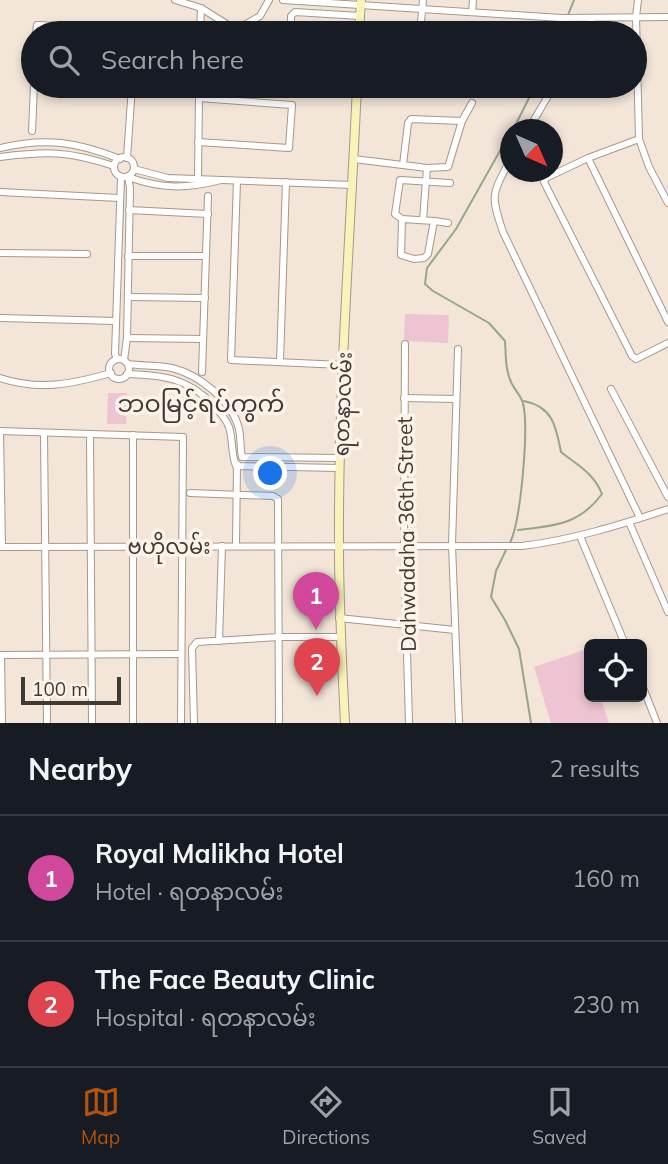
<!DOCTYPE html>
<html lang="en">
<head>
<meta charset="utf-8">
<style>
  :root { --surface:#171b24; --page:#20242c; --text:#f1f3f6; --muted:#9ea1a6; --line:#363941; --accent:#b45309 }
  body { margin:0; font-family:Mulish,"Noto Sans Myanmar",sans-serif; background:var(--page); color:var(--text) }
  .controls { position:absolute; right:21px; bottom:21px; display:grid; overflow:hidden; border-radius:10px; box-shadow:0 4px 10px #0003 }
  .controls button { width:63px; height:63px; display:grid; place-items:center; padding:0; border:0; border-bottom:2px solid var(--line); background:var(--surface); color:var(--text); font:35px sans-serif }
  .compass { position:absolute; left:500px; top:119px; width:63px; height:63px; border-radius:50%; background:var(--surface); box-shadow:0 4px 10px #0003; rotate:135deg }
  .scale { position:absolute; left:21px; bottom:18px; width:100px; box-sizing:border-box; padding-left:7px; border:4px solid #403a35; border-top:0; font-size:19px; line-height:24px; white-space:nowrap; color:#403a35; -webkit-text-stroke:5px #fef3e8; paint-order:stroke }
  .you { position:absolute; left:271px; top:474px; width:24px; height:24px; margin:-18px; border:5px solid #fff; border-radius:50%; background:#1a73e8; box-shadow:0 0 0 10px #1a73e833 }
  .badge { display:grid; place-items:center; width:46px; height:46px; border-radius:50%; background:var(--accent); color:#fff; font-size:23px; font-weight:700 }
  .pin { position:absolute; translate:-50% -58px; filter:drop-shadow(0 2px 4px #0008) }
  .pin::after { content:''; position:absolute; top:37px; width:24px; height:21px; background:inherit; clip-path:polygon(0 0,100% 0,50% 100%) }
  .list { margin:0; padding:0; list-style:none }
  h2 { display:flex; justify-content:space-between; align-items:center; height:91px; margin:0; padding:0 28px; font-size:30px }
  h2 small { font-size:23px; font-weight:400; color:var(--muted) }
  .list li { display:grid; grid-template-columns:46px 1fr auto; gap:21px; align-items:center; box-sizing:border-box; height:126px; padding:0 28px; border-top:2px solid var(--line) }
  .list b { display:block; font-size:26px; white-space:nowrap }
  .list p { margin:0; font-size:23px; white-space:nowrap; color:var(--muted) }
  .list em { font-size:23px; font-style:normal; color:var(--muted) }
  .icon { flex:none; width:38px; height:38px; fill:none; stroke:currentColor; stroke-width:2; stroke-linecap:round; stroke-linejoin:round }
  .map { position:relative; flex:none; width:668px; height:723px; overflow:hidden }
  .search { position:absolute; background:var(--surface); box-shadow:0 4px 10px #0003; left:21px; right:21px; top:21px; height:77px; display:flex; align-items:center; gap:18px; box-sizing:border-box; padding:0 24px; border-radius:38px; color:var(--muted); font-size:26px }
  .sheet { height:343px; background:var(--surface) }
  nav { display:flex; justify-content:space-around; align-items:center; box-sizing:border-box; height:98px; border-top:2px solid var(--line); background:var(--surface); font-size:19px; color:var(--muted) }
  nav a { display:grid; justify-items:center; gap:4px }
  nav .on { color:var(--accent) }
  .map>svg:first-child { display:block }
  .green { fill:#eec4d2 }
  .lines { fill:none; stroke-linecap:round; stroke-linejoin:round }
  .stream { stroke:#97a68b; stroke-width:2 }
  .street-casing { stroke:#a5988c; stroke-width:8 }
  .secondary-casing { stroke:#a5988c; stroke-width:10 }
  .street { stroke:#fff; stroke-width:6 }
  .secondary { stroke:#f9f2b9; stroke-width:8 }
  .labels { text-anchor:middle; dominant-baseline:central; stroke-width:7; stroke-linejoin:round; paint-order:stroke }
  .street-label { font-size:21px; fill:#403a35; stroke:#fef3e8 }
  .quarter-label { font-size:24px; fill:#403a35; stroke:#fef3e8 }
</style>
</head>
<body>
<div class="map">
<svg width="668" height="723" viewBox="0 0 668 723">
  <rect width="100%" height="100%" fill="#f3e5d8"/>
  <g class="green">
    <polygon points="405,314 449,315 448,343 404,341"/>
    <polygon points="108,393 127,393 126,424 107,424"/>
    <polygon points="584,650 589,667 589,697 600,697 609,723 551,723 534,667"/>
  </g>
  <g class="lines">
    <g class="stream">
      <polyline points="568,15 574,0"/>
      <polyline points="560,33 565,20"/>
      <polyline points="513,130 535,86"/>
      <path d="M518,530C554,526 579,525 602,494C594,473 577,465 561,452C556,426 553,407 524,401"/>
      <path d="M510,543C521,520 529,428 523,403C521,396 515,390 512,384C505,371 506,355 505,341L489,323L433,291L425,284L427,268L456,229L510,133"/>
      <polyline points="507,548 496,571 491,597 505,620 519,649 531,723"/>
    </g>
    <defs>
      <g id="street">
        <polyline points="175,0 201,8 236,30 260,16 269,0"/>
        <polyline points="283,0 561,18 668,17"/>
        <polyline points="638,0 636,17 639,139 649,167 668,203"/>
        <polyline points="472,12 473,0"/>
        <polyline points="36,33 37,25 39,25 134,31 137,33"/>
        <polyline points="200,33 201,8"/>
        <polyline points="291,33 291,16 295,12 360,16"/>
        <polyline points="420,33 423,0"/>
        <polyline points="583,33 592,18"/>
        <polyline points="43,86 199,94 198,178"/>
        <polyline points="528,130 554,86"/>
        <polyline points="32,131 34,86"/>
        <polyline points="639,139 588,158 546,178 544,182 632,356 636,359 668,343"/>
        <polyline points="198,142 289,148 292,105 199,98"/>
        <path d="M0,148C46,137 77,142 120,159"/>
        <path d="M0,157C48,151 68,151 114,166"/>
        <circle cx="124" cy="167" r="10"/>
        <polyline points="127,158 132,86"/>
        <polyline points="588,158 668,322"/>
        <polyline points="354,159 427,168 448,167 462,121 472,103"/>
        <path d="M510,160C492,195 490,194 503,232L640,518"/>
        <polyline points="403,165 408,123 411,119 462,121"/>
        <polyline points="134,169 168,178 352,185"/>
        <polyline points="237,181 231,360 342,365"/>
        <polyline points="0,192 119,198"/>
        <polyline points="129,210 208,214"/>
        <polygon points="402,219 434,221 428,254 424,258 414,259 401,255"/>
        <polyline points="402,219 395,214 400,180 450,183"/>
        <polyline points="423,220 427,168"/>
        <polyline points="434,221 448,223"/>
        <polyline points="0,253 87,254"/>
        <polyline points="128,256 206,256"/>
        <polyline points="128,297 205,298"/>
        <polyline points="0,318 116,321"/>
        <polyline points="127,338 203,339"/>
        <polyline points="405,344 404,546 409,723"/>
        <polyline points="458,349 452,545 459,723"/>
        <polyline points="117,359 115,354 121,177"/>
        <circle cx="119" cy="369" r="10"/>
        <path d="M124,360L127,338L130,188L128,177C162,189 186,189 221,180"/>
        <polyline points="280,362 286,182"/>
        <path d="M128,364C142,366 158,365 172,368C200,375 232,401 239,429C241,438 240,448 242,457L340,458"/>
        <polyline points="202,372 208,196"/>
        <path d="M127,374C162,375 189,378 213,405C219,411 226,419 229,427C233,440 231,454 236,466L339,468"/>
        <path d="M0,378C40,391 72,384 111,373"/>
        <polyline points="611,389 668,497"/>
        <polyline points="404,398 456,399"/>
        <polyline points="0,431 183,437 181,723"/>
        <polyline points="0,432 2,547"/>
        <polyline points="44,433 47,723"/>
        <polyline points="90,434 92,723"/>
        <polyline points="190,493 273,496 278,499 279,723"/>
        <polyline points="629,522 668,612"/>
        <polyline points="580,536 625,644"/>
        <polyline points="236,546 237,464"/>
        <path d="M0,547L522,546C572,540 620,525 668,509"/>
        <polyline points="339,618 455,630"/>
        <polyline points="219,641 222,546"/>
        <polyline points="0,655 181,654"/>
        <polyline points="1,655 2,723"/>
        <polyline points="642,685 657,723"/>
        <polyline points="133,723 133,435"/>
        <polyline points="194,723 192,648 197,642 279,637 340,637"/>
      </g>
      <g id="secondary">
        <polyline points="359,33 361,0"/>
        <path d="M345,723C342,665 339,606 339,548C338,394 350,240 357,86"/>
      </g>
    </defs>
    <use href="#street" class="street-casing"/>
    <use href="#secondary" class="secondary-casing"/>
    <use href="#street" class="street"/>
    <use href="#secondary" class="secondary"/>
  </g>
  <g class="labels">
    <g class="street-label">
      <text transform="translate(342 404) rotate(-88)">ရတနာလမ်း</text>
      <text transform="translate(406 534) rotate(-91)">Dahwadaha 36th Street</text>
      <text x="169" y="546">ဗဟိုလမ်း</text>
    </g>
    <g class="quarter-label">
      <text x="201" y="403">ဘဝမြင့်ရပ်ကွက်</text>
    </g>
  </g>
</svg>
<div class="controls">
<button><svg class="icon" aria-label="locate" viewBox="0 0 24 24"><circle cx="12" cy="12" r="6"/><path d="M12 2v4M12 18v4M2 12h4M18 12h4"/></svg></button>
</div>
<svg class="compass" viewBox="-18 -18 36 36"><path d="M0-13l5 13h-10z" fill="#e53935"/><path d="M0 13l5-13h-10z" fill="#9ea1a6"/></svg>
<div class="scale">100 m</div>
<div class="you"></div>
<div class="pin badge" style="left:316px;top:630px;background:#d1479c">1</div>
<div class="pin badge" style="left:317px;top:696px;background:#e0444e">2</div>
<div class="search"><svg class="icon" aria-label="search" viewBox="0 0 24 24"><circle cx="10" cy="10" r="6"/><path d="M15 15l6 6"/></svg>Search here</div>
</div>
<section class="sheet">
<h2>Nearby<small>2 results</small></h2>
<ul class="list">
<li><span class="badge" style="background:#d1479c">1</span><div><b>Royal Malikha Hotel</b><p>Hotel · ရတနာလမ်း</p></div><em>160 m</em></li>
<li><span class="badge" style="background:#e0444e">2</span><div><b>The Face Beauty Clinic</b><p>Hospital · ရတနာလမ်း</p></div><em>230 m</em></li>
</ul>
</section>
<nav>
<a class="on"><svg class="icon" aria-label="map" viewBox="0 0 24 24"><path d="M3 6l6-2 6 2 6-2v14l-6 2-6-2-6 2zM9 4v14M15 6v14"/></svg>Map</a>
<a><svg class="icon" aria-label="directions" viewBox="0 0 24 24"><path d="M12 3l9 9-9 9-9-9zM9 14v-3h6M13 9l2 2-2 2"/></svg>Directions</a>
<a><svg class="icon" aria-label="saved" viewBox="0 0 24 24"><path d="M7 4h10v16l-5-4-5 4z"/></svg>Saved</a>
</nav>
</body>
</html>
